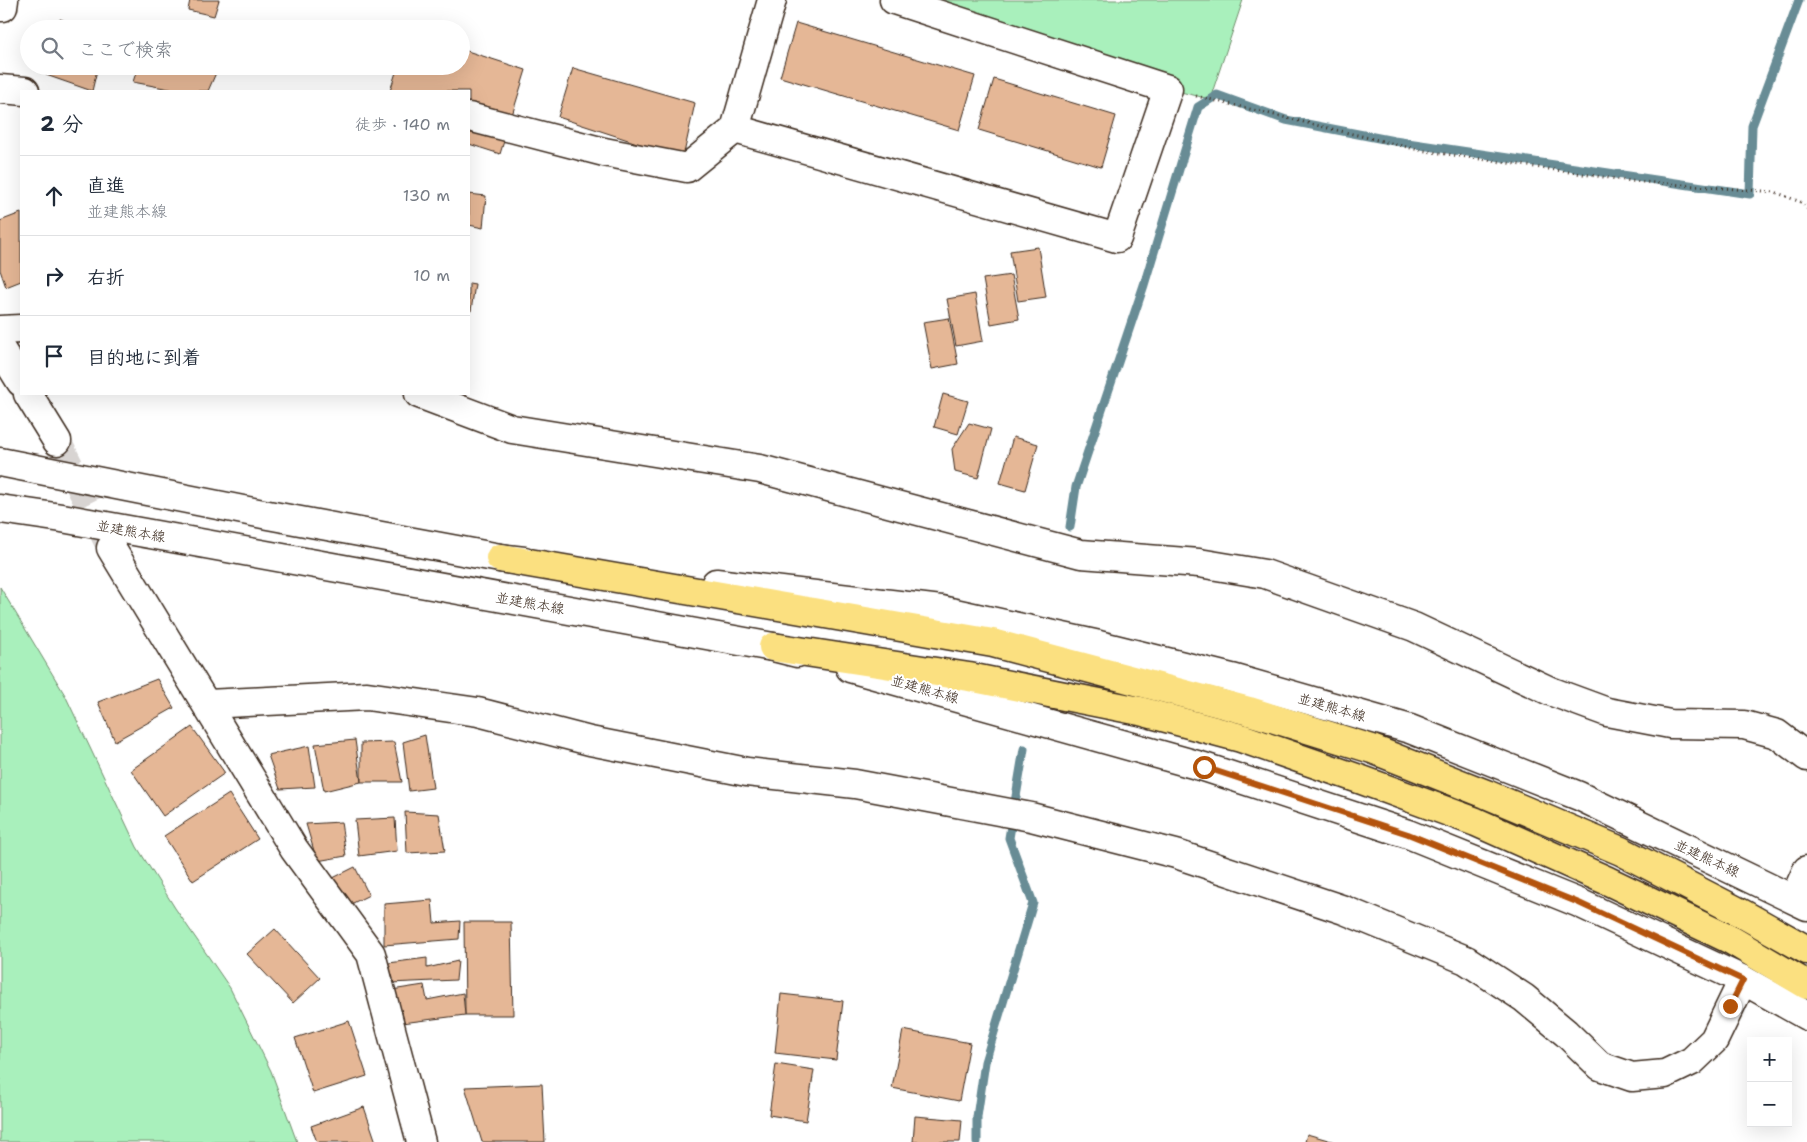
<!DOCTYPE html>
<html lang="ja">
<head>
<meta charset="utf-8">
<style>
  :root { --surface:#fff; --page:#f2f2f3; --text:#1f2937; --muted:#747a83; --line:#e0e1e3 }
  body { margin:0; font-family:"Shantell Sans","Klee One",sans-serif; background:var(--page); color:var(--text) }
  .controls { position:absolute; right:15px; bottom:15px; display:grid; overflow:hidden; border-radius:0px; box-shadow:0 5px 20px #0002 }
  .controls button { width:45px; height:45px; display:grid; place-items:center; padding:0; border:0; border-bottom:1px solid var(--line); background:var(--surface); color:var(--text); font:25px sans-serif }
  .stop { position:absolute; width:15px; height:15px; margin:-11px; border:4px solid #b45309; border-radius:50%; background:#fff }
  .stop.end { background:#b45309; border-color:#fff; box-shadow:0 1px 5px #0008 }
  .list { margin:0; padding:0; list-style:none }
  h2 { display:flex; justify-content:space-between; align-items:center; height:65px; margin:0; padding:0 20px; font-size:21px }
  h2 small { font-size:16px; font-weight:400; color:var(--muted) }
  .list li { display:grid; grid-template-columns:32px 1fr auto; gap:15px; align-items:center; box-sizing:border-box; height:80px; padding:0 20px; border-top:1px solid var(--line) }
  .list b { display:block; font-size:19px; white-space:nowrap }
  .list p { margin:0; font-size:16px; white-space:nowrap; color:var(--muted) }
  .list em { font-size:16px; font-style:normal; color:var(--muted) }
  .icon { flex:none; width:28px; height:28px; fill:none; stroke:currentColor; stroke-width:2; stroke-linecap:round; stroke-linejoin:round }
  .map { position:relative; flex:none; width:1807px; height:1142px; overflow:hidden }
  .search { position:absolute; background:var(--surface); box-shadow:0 5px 20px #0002; left:20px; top:20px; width:450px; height:55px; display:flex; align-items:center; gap:12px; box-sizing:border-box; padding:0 18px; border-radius:28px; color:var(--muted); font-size:19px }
  .panel { position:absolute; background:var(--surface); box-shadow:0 5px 20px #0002; left:20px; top:90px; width:450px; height:305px; border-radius:0px }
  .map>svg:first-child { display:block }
  .green { fill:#a9f0bc; stroke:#728d6d }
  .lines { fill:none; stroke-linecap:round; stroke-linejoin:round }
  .stream { stroke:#678c95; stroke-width:9 }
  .building { fill:#e5b796; stroke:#3b2a1e }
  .minor-tunnel { stroke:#d8d4d2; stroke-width:28; stroke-dasharray:28 14; stroke-linecap:butt }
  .minor-casing { stroke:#3b2a1e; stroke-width:31 }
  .secondary-casing { stroke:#3b2a1e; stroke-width:31 }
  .motorway-casing { stroke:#3b2a1e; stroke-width:31 }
  .path { stroke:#3b2a1e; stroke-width:3; stroke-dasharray:1 4; stroke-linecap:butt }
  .minor { stroke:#fff; stroke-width:28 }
  .secondary { stroke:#fff; stroke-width:28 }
  .motorway { stroke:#fbe080; stroke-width:28 }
  .route { stroke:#b45309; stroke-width:6 }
  .labels { text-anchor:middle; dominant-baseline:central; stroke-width:4; stroke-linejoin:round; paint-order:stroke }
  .street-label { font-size:14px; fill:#3b2a1e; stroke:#fff }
</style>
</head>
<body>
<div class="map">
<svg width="1807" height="1142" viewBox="0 0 1807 1142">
  <rect width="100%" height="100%" fill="#fff"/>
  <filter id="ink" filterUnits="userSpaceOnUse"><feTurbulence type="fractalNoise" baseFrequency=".02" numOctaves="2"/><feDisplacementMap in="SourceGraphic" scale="10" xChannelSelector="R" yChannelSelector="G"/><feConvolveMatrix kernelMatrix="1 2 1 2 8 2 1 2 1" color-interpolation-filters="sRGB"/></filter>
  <g filter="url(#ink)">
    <g class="green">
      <polygon points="894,0 1243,0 1210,99 1168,89"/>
      <polygon points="0,587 65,695 137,847 175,908 230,988 271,1071 297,1142 0,1142"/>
    </g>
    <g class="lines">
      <g class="stream">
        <polyline points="1070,527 1076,487 1144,285 1198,107 1217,95 1286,120 1394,141 1750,194 1752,126 1799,0"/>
        <polyline points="977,1142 977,1117 985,1062 1033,903 1009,838 1024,749"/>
      </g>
    </g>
    <g class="building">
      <polygon points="190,0 219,0 214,16 188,10"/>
      <polygon points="60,19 86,29 58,29"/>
      <polygon points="796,23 975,76 959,130 780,77"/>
      <polygon points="461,49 526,70 500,154 469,144 469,91 390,91 398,66 461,66"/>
      <polygon points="48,66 98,66 92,91 46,75"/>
      <polygon points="138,66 219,66 208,91 180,91 133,82"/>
      <polygon points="573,68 695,103 683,158 558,117"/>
      <polygon points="994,79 1116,116 1101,167 979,130"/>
      <polygon points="469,194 486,196 483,228 469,225"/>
      <polygon points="21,213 21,281 6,287 0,270 0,221"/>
      <polygon points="1038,247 1046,297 1018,301 1010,251"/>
      <polygon points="1011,275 1019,319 991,324 983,279"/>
      <polygon points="469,283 475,284 471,311 469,311"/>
      <polygon points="975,294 983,341 956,346 947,299"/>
      <polygon points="949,318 958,364 932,369 923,322"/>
      <polygon points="943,394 968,401 958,434 934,427"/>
      <polygon points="969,423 991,429 978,478 955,472 952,449"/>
      <polygon points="1013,437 1038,444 1025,490 1000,483"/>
      <polygon points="157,679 174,708 115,741 98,702"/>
      <polygon points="192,727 225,773 163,816 131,770"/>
      <polygon points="425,735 433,788 409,791 403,742"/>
      <polygon points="355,740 361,782 324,791 315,744"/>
      <polygon points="394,742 402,782 361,782 361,743"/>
      <polygon points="309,746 315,787 280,789 268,755"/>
      <polygon points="229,794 258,839 193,881 164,836"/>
      <polygon points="405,812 439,814 445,851 407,853"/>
      <polygon points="395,818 397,851 359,856 355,820"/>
      <polygon points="341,822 346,856 317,861 306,824"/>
      <polygon points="355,867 369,895 347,906 331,879"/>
      <polygon points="432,900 434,923 460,921 459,939 384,945 384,904"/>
      <polygon points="464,922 511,922 513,1015 465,1015"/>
      <polygon points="275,929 320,978 293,1003 247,954"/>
      <polygon points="427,958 427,968 458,961 456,980 390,983 381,964"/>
      <polygon points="424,985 427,1000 463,993 465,1015 402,1023 385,991"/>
      <polygon points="781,994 843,1001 836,1060 775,1053"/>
      <polygon points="349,1021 367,1076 313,1093 295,1038"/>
      <polygon points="903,1030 970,1043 959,1101 892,1088"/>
      <polygon points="776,1064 814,1070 806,1121 769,1115"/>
      <polygon points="542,1084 545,1142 482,1142 465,1087"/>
      <polygon points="364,1107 376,1142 317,1142 311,1126"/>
      <polygon points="915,1116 962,1120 960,1142 913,1142"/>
      <polygon points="1307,1134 1335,1142 1305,1142"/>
    </g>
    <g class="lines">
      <polyline class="minor-tunnel" points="57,441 108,542"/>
      <defs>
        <g id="minor">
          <polyline points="0,7 3,7 4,0"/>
          <polyline points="0,89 25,91"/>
          <polyline points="469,117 604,152 687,168 735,129 772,0"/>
          <polyline points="735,129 1117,238 1168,89 894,0"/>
          <polyline points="0,330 21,329"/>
          <polyline points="0,348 21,382"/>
          <polyline points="28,394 57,441"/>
          <polyline points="419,394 512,429 760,469 1081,554 1199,563 1265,574 1414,627 1550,691 1607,712 1670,724 1744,725 1777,734 1807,757"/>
          <polyline points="111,548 294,849 371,954 421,1142"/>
          <polyline points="207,704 367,696 478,712 590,741 747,772 855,784 1031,817 1176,854 1344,910 1466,960 1524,998 1566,1033 1600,1066 1632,1077 1665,1074 1692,1061 1714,1040 1743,980"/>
          <polyline points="1794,899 1807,870"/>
        </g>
        <g id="secondary">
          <polyline points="0,462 268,515 500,558 524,561"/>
          <polyline points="0,509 62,518 773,647 797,653"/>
          <polyline points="716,583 941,610 1099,645 1232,678 1410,729 1579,796 1807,906"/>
          <polyline points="850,668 1204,767 1408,834 1579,903 1743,980 1807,1016"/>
        </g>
        <g id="motorway">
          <polyline points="500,558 993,643 1249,711 1372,749 1486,794 1621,851 1743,914 1807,950"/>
          <polyline points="773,647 969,677 1140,711 1241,738 1362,780 1476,822 1608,881 1731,940 1807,985"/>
        </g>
      </defs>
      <use href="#minor" class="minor-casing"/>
      <use href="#secondary" class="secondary-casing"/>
      <use href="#motorway" class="motorway-casing"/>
      <polyline class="path" points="1196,96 1419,150 1630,181 1775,192 1803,203 1807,209"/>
      <use href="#minor" class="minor"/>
      <use href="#secondary" class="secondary"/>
      <use href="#motorway" class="motorway"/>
    </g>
  </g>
  <g class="lines" filter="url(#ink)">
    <polyline class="route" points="1204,767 1408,834 1579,903 1743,980 1730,1006"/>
  </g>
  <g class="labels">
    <g class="street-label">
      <text transform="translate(131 531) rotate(10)">並建熊本線</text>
      <text transform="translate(530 603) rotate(10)">並建熊本線</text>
      <text transform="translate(925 689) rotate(16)">並建熊本線</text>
      <text transform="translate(1332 707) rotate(16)">並建熊本線</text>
      <text transform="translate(1707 858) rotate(25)">並建熊本線</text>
    </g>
  </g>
</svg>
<div class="controls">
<button>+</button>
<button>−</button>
</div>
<div class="stop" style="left:1204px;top:767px"></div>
<div class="stop end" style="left:1730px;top:1006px"></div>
<div class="search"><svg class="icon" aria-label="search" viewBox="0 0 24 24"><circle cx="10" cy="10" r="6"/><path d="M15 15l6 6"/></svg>ここで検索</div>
<section class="panel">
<h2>2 分<small>徒歩 · 140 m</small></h2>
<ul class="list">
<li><svg class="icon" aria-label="ahead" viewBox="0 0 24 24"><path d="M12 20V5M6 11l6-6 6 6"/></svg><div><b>直進</b><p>並建熊本線</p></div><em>130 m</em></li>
<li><svg class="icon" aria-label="right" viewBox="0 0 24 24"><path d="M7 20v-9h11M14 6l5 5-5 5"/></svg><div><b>右折</b></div><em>10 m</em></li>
<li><svg class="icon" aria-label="arrive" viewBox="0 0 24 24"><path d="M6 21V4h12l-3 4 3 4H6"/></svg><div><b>目的地に到着</b></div></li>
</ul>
</section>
</div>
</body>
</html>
